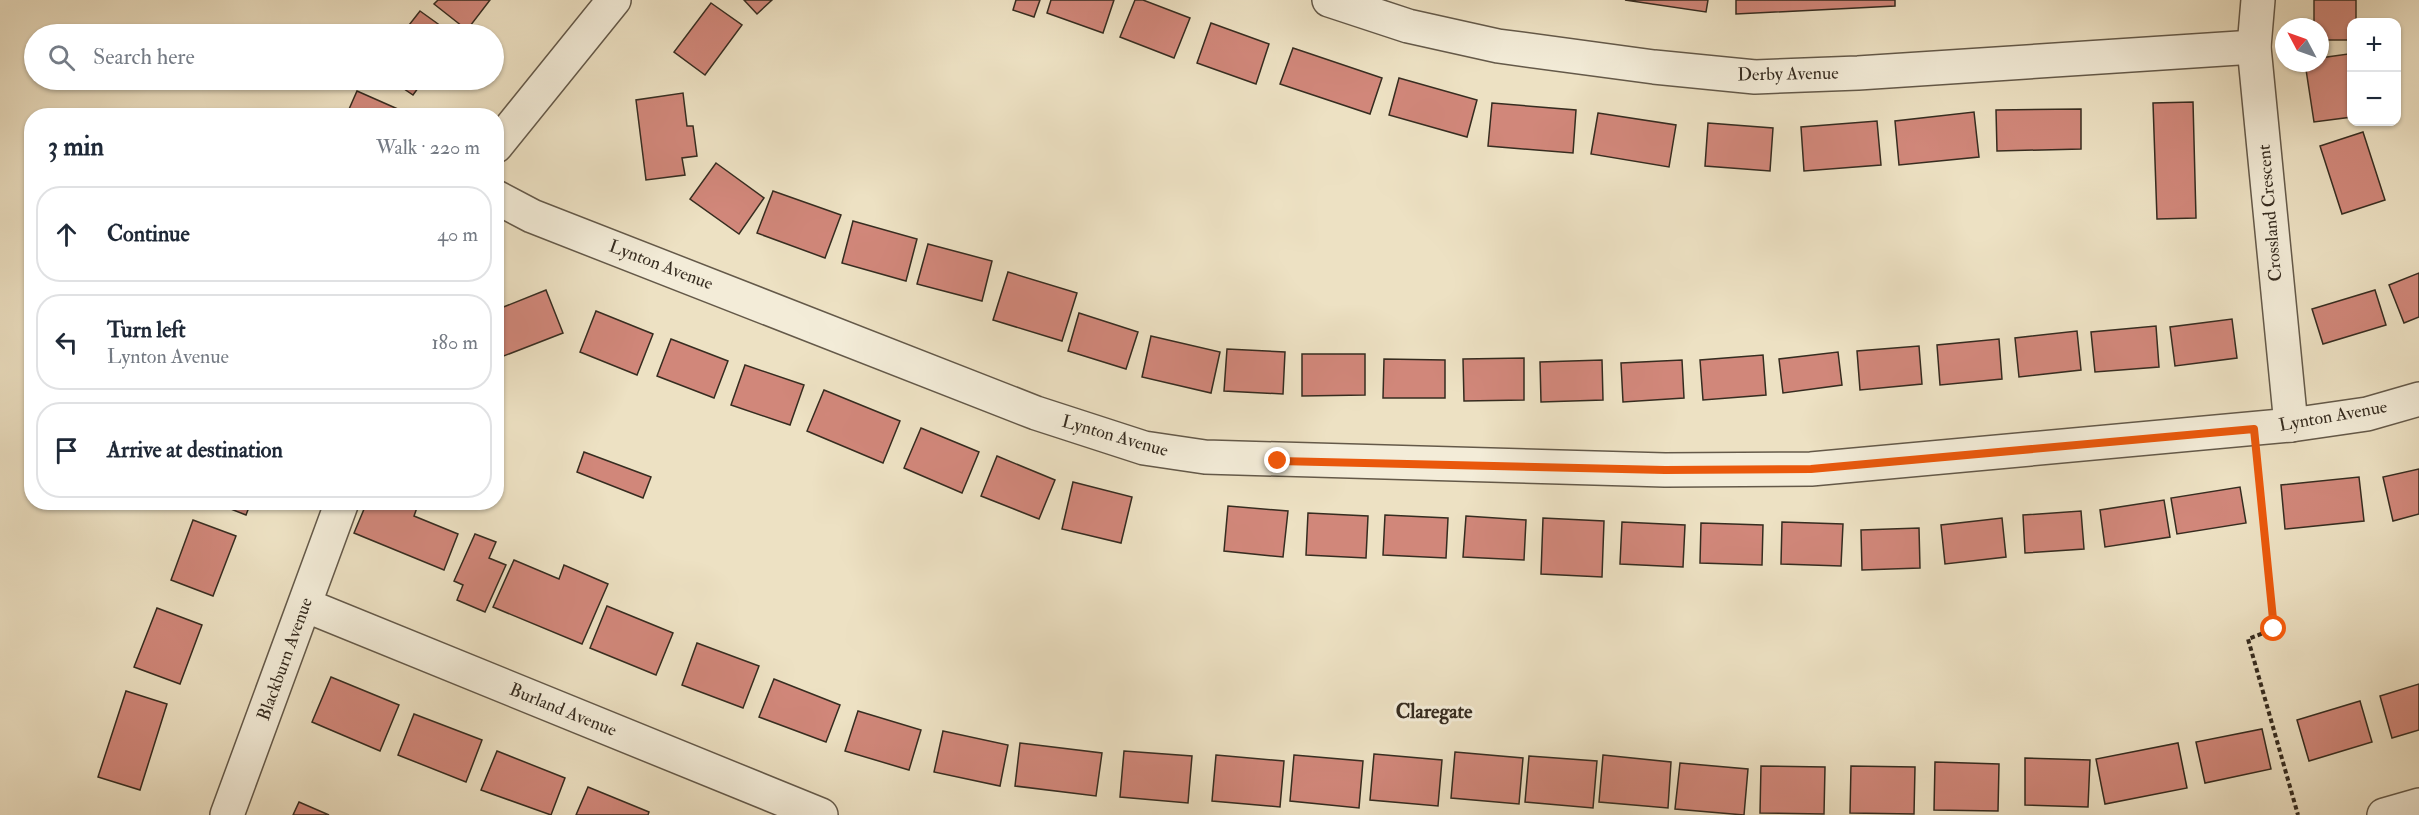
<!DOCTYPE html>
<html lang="en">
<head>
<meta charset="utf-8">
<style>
  :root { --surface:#fff; --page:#f6f6f7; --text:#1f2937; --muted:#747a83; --line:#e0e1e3 }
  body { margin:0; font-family:"IM FELL Double Pica",serif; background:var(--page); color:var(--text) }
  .controls { position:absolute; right:18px; top:18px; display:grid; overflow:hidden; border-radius:12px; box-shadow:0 2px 4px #0004 }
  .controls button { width:54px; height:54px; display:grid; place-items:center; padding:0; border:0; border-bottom:2px solid var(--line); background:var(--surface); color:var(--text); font:30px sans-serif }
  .compass { position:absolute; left:2275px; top:18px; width:54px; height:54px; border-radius:50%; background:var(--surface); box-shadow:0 2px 4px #0004; rotate:311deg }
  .stop { position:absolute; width:18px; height:18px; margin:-14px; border:4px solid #ea580c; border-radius:50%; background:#fff }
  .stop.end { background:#ea580c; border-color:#fff; box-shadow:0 2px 6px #0008 }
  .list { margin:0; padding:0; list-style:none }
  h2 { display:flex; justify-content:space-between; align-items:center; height:78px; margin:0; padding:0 24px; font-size:26px }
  h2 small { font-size:20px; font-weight:400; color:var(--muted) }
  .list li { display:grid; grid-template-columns:39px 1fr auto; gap:18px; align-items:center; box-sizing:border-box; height:96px; margin:0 12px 12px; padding:0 12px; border:2px solid var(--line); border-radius:24px }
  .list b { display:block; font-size:22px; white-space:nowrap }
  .list p { margin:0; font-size:20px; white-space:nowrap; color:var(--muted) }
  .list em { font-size:20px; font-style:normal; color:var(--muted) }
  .icon { flex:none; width:33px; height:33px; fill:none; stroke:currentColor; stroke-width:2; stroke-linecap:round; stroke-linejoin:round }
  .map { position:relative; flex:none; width:2419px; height:815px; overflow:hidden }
  .search { position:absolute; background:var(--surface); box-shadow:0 2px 4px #0004; left:24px; top:24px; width:480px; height:66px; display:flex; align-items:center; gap:15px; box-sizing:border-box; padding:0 21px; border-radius:33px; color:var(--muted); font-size:22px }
  .panel { position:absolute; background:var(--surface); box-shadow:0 2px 4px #0004; left:24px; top:108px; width:480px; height:402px; border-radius:24px }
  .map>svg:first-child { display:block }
  .building { fill:#d1877a; stroke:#362c20; stroke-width:1.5 }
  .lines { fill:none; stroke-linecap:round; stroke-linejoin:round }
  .minor-casing { stroke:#645949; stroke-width:36 }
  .path { stroke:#362c20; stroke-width:4; stroke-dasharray:4.5 3; stroke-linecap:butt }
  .minor { stroke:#f3ecd8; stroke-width:33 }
  .route { stroke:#ea580c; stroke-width:8 }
  .labels { text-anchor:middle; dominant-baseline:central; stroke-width:6; stroke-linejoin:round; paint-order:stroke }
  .street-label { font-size:18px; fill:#362c20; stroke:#f3ecd8 }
  .neighbourhood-label { font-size:20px; font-weight:bold; fill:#362c20; stroke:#f3ecd8 }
</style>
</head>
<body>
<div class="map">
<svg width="2419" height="815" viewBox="0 0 2419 815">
  <rect width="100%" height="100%" fill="#ede1c3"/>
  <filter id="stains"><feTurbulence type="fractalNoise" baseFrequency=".00333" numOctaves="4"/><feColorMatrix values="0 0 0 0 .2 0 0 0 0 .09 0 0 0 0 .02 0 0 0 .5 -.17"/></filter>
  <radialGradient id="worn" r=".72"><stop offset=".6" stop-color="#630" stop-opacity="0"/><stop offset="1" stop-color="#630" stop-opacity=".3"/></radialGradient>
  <g class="building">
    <polygon points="438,0 490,0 467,30 434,4"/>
    <polygon points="744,0 772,0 757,14"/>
    <polygon points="1016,0 1040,0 1034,17 1013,10"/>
    <polygon points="1051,0 1114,0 1103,33 1047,13"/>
    <polygon points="1135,0 1143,0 1190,18 1174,58 1120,37"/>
    <polygon points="1625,0 1708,0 1706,12"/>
    <polygon points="1736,0 1895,0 1895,6 1736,14"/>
    <polygon points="2314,0 2356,0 2356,22 2352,22 2352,40 2320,40 2320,27 2314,27"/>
    <polygon points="711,3 742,25 705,75 674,52"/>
    <polygon points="420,11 452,34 402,34"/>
    <polygon points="1211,23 1269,44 1256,84 1197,63"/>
    <polygon points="1293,48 1382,78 1370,114 1280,84"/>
    <polygon points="2348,54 2352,76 2352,117 2314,122 2305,63 2320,63 2320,58"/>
    <polygon points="1399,78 1477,100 1467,137 1389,115"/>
    <polygon points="391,80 424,80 413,95"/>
    <polygon points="357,91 400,110 398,116 346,116"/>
    <polygon points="683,93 687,126 693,126 697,156 682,158 685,175 646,180 636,100"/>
    <polygon points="2193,102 2196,218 2157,219 2153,103"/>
    <polygon points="1492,103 1576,110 1573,153 1488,146"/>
    <polygon points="2081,109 2081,149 1997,151 1996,110"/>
    <polygon points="1974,112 1979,157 1899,165 1895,121"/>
    <polygon points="1598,113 1676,125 1669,167 1591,154"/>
    <polygon points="1877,121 1881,165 1804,171 1801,127"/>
    <polygon points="1708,123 1773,128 1770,171 1705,166"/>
    <polygon points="2363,132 2385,200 2342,214 2320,146"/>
    <polygon points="716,163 764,198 739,234 690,199"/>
    <polygon points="773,191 841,215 825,258 757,233"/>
    <polygon points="853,221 917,239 906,281 842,263"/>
    <polygon points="928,244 992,261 982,301 917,284"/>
    <polygon points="1008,272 1077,293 1062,341 993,320"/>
    <polygon points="2419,273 2419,317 2404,323 2389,285"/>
    <polygon points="546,290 563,333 496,359 496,310"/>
    <polygon points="2375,290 2386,325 2323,344 2312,309"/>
    <polygon points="596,311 653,334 637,375 580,352"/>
    <polygon points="1079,313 1138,332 1126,369 1068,351"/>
    <polygon points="2232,319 2237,358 2175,366 2170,327"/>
    <polygon points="2156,326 2159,367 2095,372 2091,332"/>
    <polygon points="2077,331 2081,370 2019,377 2015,338"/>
    <polygon points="1151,336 1220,352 1211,393 1142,377"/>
    <polygon points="671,339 728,361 714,398 657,376"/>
    <polygon points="1999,339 2002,379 1940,385 1937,345"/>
    <polygon points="1919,346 1922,384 1860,390 1857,351"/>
    <polygon points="1227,349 1285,352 1283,394 1224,391"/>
    <polygon points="1838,352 1842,385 1783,393 1779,359"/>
    <polygon points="1302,354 1365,354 1365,395 1302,396"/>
    <polygon points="1763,355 1766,395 1703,400 1700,360"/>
    <polygon points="1524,358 1524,400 1464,401 1463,359"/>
    <polygon points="1384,359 1445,360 1445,398 1383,398"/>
    <polygon points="1602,360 1603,400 1541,402 1540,362"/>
    <polygon points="1682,360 1684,398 1623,402 1621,363"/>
    <polygon points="745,365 804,385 790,425 731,405"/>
    <polygon points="824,390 900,421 883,463 807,431"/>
    <polygon points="921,428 979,452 962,493 904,468"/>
    <polygon points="584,452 651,477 643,498 577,472"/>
    <polygon points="997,456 1055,480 1039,519 981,496"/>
    <polygon points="2419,469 2419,514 2393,521 2383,477"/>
    <polygon points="2359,477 2364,521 2285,529 2281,485"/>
    <polygon points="1073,482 1132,497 1121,543 1062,529"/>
    <polygon points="2240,487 2246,523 2177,534 2171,498"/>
    <polygon points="2164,500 2170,537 2105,547 2100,510"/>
    <polygon points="213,502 251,502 246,515"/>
    <polygon points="367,502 419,502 414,516 458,534 444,570 354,533"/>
    <polygon points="1228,506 1288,511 1283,557 1224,551"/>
    <polygon points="2081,511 2084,549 2025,553 2023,515"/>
    <polygon points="1308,513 1368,516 1366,558 1306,555"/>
    <polygon points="1385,515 1448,518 1446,558 1383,555"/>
    <polygon points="1466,516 1526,520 1524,560 1463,557"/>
    <polygon points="1543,518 1604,521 1602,577 1541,574"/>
    <polygon points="2002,518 2006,557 1945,564 1941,525"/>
    <polygon points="193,520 236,536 213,596 171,580"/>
    <polygon points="1622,522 1685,525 1683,567 1620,564"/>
    <polygon points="1782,522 1843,524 1841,566 1781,564"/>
    <polygon points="1701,523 1763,525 1762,565 1700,563"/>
    <polygon points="1919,528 1920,568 1862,570 1861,530"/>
    <polygon points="475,534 496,542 489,558 506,565 485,612 457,600 463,585 454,581"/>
    <polygon points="514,560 559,579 564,565 608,584 582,644 493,607"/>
    <polygon points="607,606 673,633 656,675 590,648"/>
    <polygon points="157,608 202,625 180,684 134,667"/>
    <polygon points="697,643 759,666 743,708 682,685"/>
    <polygon points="331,677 399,705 380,751 312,722"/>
    <polygon points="774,679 840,705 826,742 759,717"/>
    <polygon points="2419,684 2419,730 2392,738 2380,696"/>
    <polygon points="126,691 167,704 140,790 98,777"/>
    <polygon points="2360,701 2372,742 2309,761 2297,720"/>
    <polygon points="858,711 921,730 909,770 845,751"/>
    <polygon points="414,714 482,740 466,782 398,755"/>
    <polygon points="2262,729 2271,769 2205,783 2196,742"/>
    <polygon points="943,731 1008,745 1000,786 934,772"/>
    <polygon points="1020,743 1102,753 1096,796 1015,786"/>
    <polygon points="2178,743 2187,788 2105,804 2096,759"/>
    <polygon points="497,751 565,778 551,815 481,790"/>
    <polygon points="1124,751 1192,756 1188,803 1120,797"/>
    <polygon points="1455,752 1523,758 1519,804 1451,798"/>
    <polygon points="1374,754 1442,760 1438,806 1370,800"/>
    <polygon points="1216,755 1284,761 1280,807 1212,801"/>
    <polygon points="1294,755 1363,761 1359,808 1290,801"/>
    <polygon points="1603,755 1671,762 1668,808 1599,802"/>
    <polygon points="1529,756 1597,761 1593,808 1525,802"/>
    <polygon points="2025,758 2090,760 2088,807 2025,805"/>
    <polygon points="1935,762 1999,764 1998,811 1934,810"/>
    <polygon points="1680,763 1748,769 1744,815 1675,809"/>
    <polygon points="1761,766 1825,767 1824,814 1760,813"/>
    <polygon points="1851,766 1915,767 1914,814 1850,813"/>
    <polygon points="588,787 649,812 648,815 576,815"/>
    <polygon points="299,802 329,815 293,815"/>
  </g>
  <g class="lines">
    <defs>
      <g id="minor">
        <polyline points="1329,0 1408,26 1498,46 1654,67 1755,77 1858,73 2254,47"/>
        <polyline points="2258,0 2254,47 2291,425"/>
        <polyline points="496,146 614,0"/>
        <polyline points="496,197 532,216 1036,413 1144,448 1205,457 1665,470 1811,469 2291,425 2367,414 2419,399"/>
        <polyline points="305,605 821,815"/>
        <polyline points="227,815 342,502"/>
        <polyline points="2384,815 2419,805"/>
      </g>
    </defs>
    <use href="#minor" class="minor-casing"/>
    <polyline class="path" points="2257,463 2274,629 2248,639 2298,815"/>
    <use href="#minor" class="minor"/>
  </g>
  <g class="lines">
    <polyline class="route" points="1278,461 1665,470 1811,469 2254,429 2274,629"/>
  </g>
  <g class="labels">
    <g class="street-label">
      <text transform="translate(1788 74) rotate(-1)">Derby Avenue</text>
      <text transform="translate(2270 213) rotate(-95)">Crossland Crescent</text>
      <text transform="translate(661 265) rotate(21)">Lynton Avenue</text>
      <text transform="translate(2333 416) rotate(-10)">Lynton Avenue</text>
      <text transform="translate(1115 436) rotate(16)">Lynton Avenue</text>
      <text transform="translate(285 659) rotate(-70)">Blackburn Avenue</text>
      <text transform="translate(563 710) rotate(22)">Burland Avenue</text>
    </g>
    <g class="neighbourhood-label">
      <text x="1434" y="711">Claregate</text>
    </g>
  </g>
  <rect width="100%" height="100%" filter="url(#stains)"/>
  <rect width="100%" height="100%" fill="url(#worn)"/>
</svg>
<div class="controls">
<button>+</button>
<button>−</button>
</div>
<svg class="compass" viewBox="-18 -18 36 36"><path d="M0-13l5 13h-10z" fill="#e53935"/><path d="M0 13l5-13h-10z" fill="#747a83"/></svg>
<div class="stop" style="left:2274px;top:629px"></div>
<div class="stop end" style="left:1278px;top:461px"></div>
<div class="search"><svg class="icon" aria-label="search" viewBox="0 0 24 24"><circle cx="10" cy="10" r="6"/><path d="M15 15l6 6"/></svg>Search here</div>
<section class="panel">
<h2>3 min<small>Walk · 220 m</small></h2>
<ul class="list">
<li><svg class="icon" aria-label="ahead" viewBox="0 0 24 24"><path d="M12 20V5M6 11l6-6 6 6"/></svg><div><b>Continue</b></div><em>40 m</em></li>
<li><svg class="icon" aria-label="left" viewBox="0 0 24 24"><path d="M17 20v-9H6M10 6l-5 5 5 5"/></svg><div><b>Turn left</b><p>Lynton Avenue</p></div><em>180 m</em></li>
<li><svg class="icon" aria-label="arrive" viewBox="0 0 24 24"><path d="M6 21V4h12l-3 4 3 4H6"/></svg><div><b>Arrive at destination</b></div></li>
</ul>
</section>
</div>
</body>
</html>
